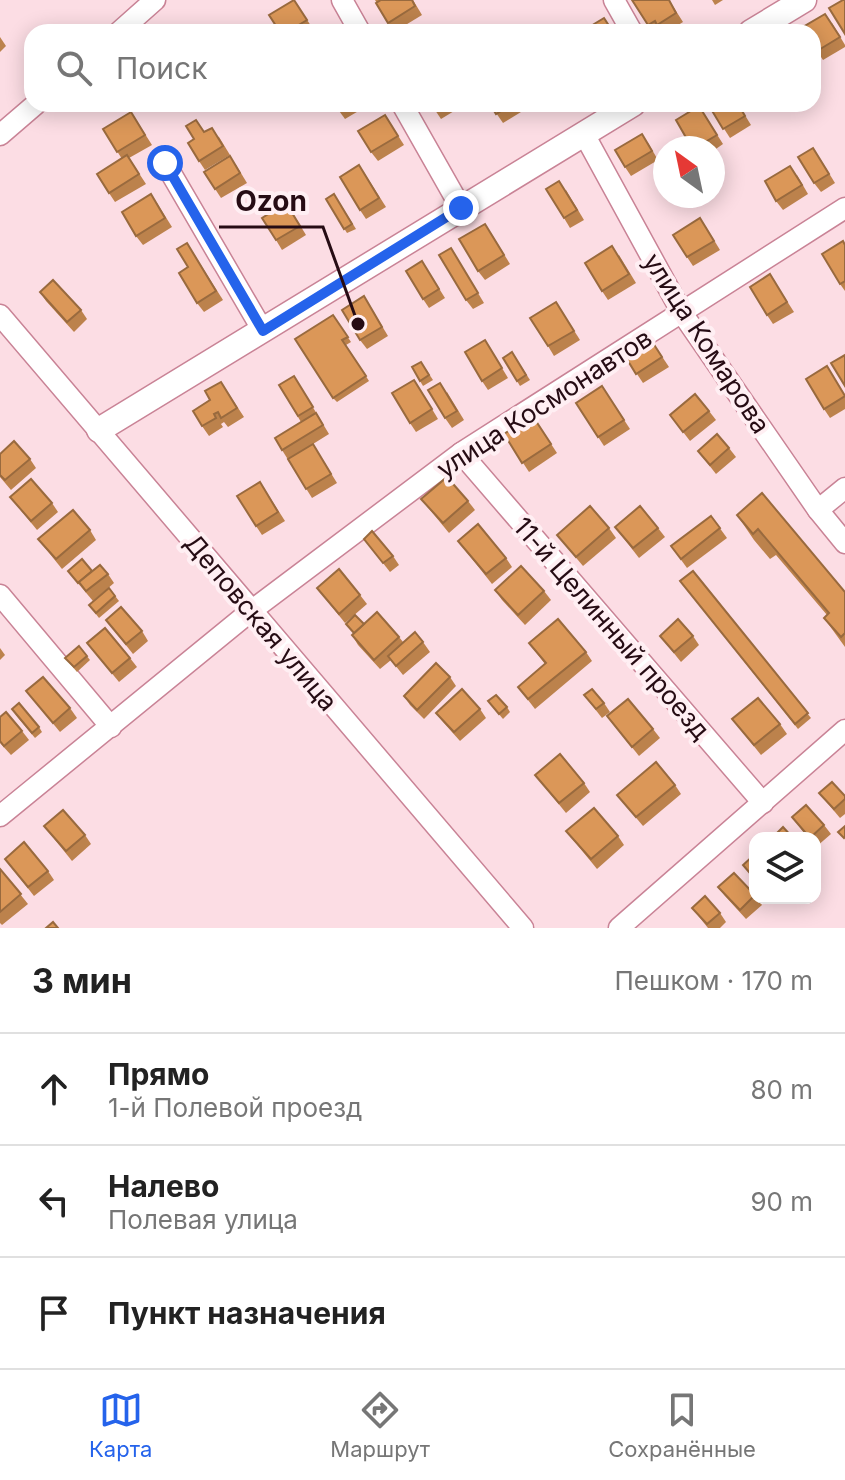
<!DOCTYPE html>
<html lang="ru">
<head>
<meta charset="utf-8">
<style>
  :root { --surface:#fff; --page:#f2f2f2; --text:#222; --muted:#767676; --line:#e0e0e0; --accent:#2563eb }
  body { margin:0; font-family:Inter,sans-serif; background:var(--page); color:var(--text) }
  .controls { position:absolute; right:24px; bottom:24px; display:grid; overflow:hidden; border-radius:16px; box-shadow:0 4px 20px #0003 }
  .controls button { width:72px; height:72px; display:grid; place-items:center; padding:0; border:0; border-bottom:2px solid var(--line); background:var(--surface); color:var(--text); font:40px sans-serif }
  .compass { position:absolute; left:653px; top:136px; width:72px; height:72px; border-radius:50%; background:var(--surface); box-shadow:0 4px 20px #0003; rotate:327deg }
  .stop { position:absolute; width:24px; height:24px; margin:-18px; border:6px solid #2563eb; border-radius:50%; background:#fff }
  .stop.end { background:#2563eb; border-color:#fff; box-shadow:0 2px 8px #0008 }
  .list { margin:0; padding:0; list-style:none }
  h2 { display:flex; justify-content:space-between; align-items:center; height:104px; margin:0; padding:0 32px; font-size:34px }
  h2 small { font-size:26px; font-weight:400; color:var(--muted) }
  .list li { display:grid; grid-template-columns:52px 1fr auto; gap:24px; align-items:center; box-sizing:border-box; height:112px; padding:0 32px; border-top:2px solid var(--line) }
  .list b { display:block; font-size:30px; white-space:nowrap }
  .list p { margin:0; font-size:26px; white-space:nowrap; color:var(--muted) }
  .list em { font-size:26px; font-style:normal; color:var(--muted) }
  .icon { flex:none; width:44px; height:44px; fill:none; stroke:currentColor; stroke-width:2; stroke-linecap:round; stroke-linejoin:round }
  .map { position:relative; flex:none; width:845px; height:928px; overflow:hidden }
  .search { position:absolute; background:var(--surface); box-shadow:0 4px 20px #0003; left:24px; right:24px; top:24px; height:88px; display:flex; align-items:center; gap:20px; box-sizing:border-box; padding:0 28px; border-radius:24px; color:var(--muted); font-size:30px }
  .sheet { height:440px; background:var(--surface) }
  nav { display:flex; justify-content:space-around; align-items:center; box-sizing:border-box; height:112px; border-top:2px solid var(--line); background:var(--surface); font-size:22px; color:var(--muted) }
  nav a { display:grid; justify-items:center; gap:4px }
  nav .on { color:var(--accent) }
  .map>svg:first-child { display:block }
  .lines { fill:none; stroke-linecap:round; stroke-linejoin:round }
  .minor-casing { stroke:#c98396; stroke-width:23 }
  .tertiary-casing { stroke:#c98396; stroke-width:27 }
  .minor { stroke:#fff; stroke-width:20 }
  .tertiary { stroke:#fff; stroke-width:24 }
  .wall { fill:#bc824c }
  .building { fill:#db9758; stroke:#996a3e; stroke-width:2 }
  .route { stroke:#2563eb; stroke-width:10 }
  .labels { text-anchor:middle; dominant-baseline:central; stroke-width:8; stroke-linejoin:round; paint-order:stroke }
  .street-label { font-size:26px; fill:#260c14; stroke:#ffeff3 }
  .leader { fill:none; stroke:#260c14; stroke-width:3 }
  .callout-dot { fill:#260c14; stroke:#ffeff3; stroke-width:3 }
  .callout-label { font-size:28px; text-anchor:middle; font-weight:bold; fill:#260c14; stroke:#ffeff3; stroke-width:8; stroke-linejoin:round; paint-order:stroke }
</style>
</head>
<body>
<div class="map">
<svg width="845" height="928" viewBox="0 0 845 928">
  <rect width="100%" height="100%" fill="#fcdde4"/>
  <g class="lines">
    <defs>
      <g id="minor">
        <polyline points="342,0 360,32"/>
        <polyline points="614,0 632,32"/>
        <polyline points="119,32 155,0"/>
        <polyline points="402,104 461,208"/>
        <polyline points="584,134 682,313 818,510 845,543"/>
        <polyline points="0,135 36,104"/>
        <polyline points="165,163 263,331"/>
        <polyline points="0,315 523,928"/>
        <polyline points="461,453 763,803"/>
        <polyline points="818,510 845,488"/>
        <polyline points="0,595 111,727"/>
        <polyline points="0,816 251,611 461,453 845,208"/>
        <polyline points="619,928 845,730"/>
      </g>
      <g id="tertiary">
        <polyline points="751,32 804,0"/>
        <polyline points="99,430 633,104"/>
      </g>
    </defs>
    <use href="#minor" class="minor-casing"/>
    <use href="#tertiary" class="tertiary-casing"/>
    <use href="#minor" class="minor"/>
    <use href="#tertiary" class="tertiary"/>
  </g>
  <g class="wall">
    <polygon points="294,0 313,29 309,32 280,32"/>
    <polygon points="375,0 413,0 422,15 394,32"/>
    <polygon points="632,0 669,0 683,22 667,32 663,32 661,30 659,32 652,32"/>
    <polygon points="712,0 723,0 715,5"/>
    <polygon points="832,23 845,45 845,47 823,60 813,45"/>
    <polygon points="0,37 6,46 0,52"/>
    <polygon points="334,104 366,104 367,106 345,119"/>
    <polygon points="431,104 464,104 464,105 441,119"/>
    <polygon points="490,104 534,104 503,123"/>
    <polygon points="708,104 738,104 751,125 730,138"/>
    <polygon points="699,106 723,144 713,151 713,148 692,148"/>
    <polygon points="131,112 152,145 129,158 146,184 115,202 109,193 122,159 103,129"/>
    <polygon points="385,115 404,145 378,161 371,152"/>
    <polygon points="205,132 219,137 230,155 205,170 199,161"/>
    <polygon points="648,143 658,160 631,176 625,167"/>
    <polygon points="819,157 835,183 821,192 814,183"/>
    <polygon points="236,165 247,183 221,198 204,172"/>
    <polygon points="365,174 386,207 366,219 360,210"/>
    <polygon points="797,175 808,194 783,210 776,201"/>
    <polygon points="566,190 584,220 570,228 564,218"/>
    <polygon points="334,194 356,229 347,233 326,199"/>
    <polygon points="157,203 172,227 143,245 136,236"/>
    <polygon points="292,212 306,235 282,250 276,240"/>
    <polygon points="706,227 720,250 693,266 687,257"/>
    <polygon points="491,233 510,264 485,280 478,271"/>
    <polygon points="187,243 223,300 204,312 197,303 188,267"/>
    <polygon points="845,244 845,291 840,284"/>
    <polygon points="451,248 484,303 473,309 466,300"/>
    <polygon points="619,255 636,283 608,300 602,291"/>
    <polygon points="422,261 445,298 429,308 423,299"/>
    <polygon points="776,284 794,312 773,324 767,315"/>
    <polygon points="40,292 81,310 87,319 74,332 46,301"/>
    <polygon points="364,296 388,336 367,349 360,340"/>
    <polygon points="556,302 580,340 554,356 548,346"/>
    <polygon points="333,315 351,342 346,345 369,381 337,402 333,398"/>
    <polygon points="485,340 508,378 488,390 482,381"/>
    <polygon points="651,340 669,367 643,383 625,356"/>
    <polygon points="512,352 530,380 520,386 503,358"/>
    <polygon points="421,362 433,380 423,386 412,367"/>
    <polygon points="294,376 329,434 313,444 337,483 312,498 282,450 301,422 279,385"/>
    <polygon points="833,376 845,395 845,409 830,418 824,409"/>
    <polygon points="221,382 244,417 228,427 224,422 221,424 223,427 209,436 202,426 210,400"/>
    <polygon points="602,386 630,429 604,446 576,403"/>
    <polygon points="420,389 438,419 416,432 410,423"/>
    <polygon points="447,392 464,420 452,428 445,418"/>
    <polygon points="709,411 716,420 690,441 670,415"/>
    <polygon points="532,415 557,453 529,472 504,434"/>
    <polygon points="729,448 736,457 716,474 698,451"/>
    <polygon points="0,454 30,459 36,468 11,490 0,477"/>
    <polygon points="260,482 285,521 262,535 256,526"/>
    <polygon points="10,497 52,503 58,512 37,530"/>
    <polygon points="421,499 468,501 475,510 449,533"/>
    <polygon points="737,515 845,592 845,647 824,618 827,615 776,555 770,559 754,540"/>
    <polygon points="711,516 727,538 687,568 671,546"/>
    <polygon points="615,527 658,528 665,537 639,558"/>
    <polygon points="609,528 616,538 583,566 557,535"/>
    <polygon points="90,530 96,540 62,569 38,539"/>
    <polygon points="364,539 393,556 399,565 390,572"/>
    <polygon points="458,541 506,558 512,567 492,584"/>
    <polygon points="92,571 108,574 114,583 93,601 71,575"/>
    <polygon points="693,571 811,718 798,729 680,581"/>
    <polygon points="109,588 119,601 99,618 89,605"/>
    <polygon points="317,588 360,595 367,604 345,623"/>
    <polygon points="495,590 544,591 551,600 525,625 502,600"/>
    <polygon points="106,620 142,631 148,641 133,654"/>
    <polygon points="346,624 364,624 399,637 403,642 423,642 430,652 403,675 391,660 380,669 358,645 352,635 354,633"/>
    <polygon points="660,636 693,636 699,645 681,662"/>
    <polygon points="87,643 130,658 137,667 119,682"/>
    <polygon points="529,643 586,652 592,661 535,709 518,687 545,664"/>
    <polygon points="79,646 90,660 77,672 65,658"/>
    <polygon points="0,648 5,655 0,660"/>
    <polygon points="450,677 456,686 424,719 410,705 404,696"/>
    <polygon points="26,691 70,708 77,718 60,732"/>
    <polygon points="584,695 604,703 610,712 602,718"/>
    <polygon points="488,701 507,707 510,712 503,719"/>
    <polygon points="480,709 486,718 460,741 443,722 436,713"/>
    <polygon points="15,714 39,727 42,732 35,738"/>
    <polygon points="607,716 653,729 660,738 639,756"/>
    <polygon points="0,717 22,731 29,740 11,755 0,743"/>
    <polygon points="732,719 780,724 787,734 761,755"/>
    <polygon points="535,775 584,783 590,792 566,813"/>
    <polygon points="675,785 681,794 643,826 617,795"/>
    <polygon points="819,793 845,796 845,814 840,818"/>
    <polygon points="792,817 824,825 831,834 816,847 815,846 815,838 808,838"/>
    <polygon points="44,826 85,835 91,844 72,861"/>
    <polygon points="566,831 618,836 624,845 597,869"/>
    <polygon points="5,859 48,871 54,880 34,896"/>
    <polygon points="0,869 28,904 2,925 0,923"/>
    <polygon points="718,887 755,895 755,898 757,898 762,905 746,919 725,896"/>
    <polygon points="692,908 720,913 726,922 720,928 708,928"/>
  </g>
  <g class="building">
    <polygon points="294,0 307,20 287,32 280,32 269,15"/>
    <polygon points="381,0 412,0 415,6 388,23 376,3"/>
    <polygon points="632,0 669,0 676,13 657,25 655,21 648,25"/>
    <polygon points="843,0 845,0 845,34 829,8"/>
    <polygon points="825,14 840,37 817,51 813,45 813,32 805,32 803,27"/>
    <polygon points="604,18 613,32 581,32"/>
    <polygon points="216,28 219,32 209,32"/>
    <polygon points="334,104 348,104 338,110"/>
    <polygon points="431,104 444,104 435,110"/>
    <polygon points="490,104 512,104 496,114"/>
    <polygon points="708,104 738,104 745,116 723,129"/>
    <polygon points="699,106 717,135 695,148 692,148 676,120"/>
    <polygon points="131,112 145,135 117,152 103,129"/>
    <polygon points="385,115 398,136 371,152 358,131"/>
    <polygon points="196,120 204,132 212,128 223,146 199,161 188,143 194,139 186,126"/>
    <polygon points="642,134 652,151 625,167 615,150"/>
    <polygon points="813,148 829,174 814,183 798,157"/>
    <polygon points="127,155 139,174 109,193 97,174"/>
    <polygon points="230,156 240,173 215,189 204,172"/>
    <polygon points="359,165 379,198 360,210 340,177"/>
    <polygon points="790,166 802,185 776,201 765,181"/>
    <polygon points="559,181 577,210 564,218 546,189"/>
    <polygon points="151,194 165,218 136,236 122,212"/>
    <polygon points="334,194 352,224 344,229 326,199"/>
    <polygon points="286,203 300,226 276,240 262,218"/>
    <polygon points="700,218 714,241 687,257 673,235"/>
    <polygon points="485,224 504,255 478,271 459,239"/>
    <polygon points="843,241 845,245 845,281 840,284 822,254"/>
    <polygon points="187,243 216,291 197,303 179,273 188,267 177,249"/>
    <polygon points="612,246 629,274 602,291 585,263"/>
    <polygon points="451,248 478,293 466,300 439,255"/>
    <polygon points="422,261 439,289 423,299 406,271"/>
    <polygon points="770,274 787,302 767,315 750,287"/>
    <polygon points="53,280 81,310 67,322 40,292"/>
    <polygon points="364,296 382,327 360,340 342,310"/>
    <polygon points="556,302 574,331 548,346 530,318"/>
    <polygon points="333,315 348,337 342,340 366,376 333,398 295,339"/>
    <polygon points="485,340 502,368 482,381 465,352"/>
    <polygon points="651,340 662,357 636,374 625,356"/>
    <polygon points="512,352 526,375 517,381 503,358"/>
    <polygon points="845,355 845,386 831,363"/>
    <polygon points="421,362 429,375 420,381 412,367"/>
    <polygon points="827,366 845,396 824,409 806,379"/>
    <polygon points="294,376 313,407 298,416 279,385"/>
    <polygon points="414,380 432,409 410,423 392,393"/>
    <polygon points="221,382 237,408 221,418 218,412 214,414 216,418 202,426 193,411 210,400 205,391"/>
    <polygon points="440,383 457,411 445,418 428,390"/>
    <polygon points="602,386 624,420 598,437 576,403"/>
    <polygon points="695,394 709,411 683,432 670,415"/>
    <polygon points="316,413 323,425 282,450 275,438"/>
    <polygon points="532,415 551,444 522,463 504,434"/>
    <polygon points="717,434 729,448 710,465 698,451"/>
    <polygon points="14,441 30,459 5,480 0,475 0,454"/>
    <polygon points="313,444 331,474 306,489 288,459"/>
    <polygon points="447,477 468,501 443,523 421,499"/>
    <polygon points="31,479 52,503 31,521 10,497"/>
    <polygon points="260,482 278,512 256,526 237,496"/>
    <polygon points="762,493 845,592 845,633 841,637 824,618 829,613 758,529 753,534 737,515"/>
    <polygon points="590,506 609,528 576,557 557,535"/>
    <polygon points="640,506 658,528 633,548 615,527"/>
    <polygon points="73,510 90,530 56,559 38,539"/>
    <polygon points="711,516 720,528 681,559 671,546"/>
    <polygon points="478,524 506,558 486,574 458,541"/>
    <polygon points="372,531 393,556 383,563 364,539"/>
    <polygon points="82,559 92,571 78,583 68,571"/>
    <polygon points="100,565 108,574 86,591 79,582"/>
    <polygon points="521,566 544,591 518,615 495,590"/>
    <polygon points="339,569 360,595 339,614 317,588"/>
    <polygon points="693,571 808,713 795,724 680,581"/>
    <polygon points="109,588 115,596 96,613 89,605"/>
    <polygon points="121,607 142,631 126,644 106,620"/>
    <polygon points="377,612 399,637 374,660 352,635"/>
    <polygon points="355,615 364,624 354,633 346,624"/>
    <polygon points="558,619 586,652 528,699 518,687 546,663 529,643"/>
    <polygon points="678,619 693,636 674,652 660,636"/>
    <polygon points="105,628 130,658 112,673 87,643"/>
    <polygon points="415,632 423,642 396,666 388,656"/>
    <polygon points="79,646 87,656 74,667 65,658"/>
    <polygon points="436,663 450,677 417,710 404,696"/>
    <polygon points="43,677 70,708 53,723 26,691"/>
    <polygon points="462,689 480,709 454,732 436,713"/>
    <polygon points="592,689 604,703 596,709 584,695"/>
    <polygon points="496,695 507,707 499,714 488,701"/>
    <polygon points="758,698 780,724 754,745 732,719"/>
    <polygon points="628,699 653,729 632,747 607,716"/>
    <polygon points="19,703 39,727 32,733 12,709"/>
    <polygon points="6,712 22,731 4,746 0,741 0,717"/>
    <polygon points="560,754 584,783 559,803 535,775"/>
    <polygon points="656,762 675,785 636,817 617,795"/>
    <polygon points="832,782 845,796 845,799 834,809 819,793"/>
    <polygon points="806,805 824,825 810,838 792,817"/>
    <polygon points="594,808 618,836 591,859 566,831"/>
    <polygon points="63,810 85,835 66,851 44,826"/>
    <polygon points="845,826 845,837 844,838 838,832"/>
    <polygon points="783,827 793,838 772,838"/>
    <polygon points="24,842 48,871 28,887 5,859"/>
    <polygon points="755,854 755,879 743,865"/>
    <polygon points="0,869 21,894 0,912"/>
    <polygon points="734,873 755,895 740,910 718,887"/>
    <polygon points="705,896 720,913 707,924 692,908"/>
    <polygon points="53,922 58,928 46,928"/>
  </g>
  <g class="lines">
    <polyline class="route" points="165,163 263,331 461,208"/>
  </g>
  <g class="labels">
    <g class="street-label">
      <text transform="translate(707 343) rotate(57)">улица Комарова</text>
      <text transform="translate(544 403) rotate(-33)">улица Космонавтов</text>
      <text transform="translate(261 622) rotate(50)">Деповская улица</text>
      <text transform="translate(612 628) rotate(49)">11-й Целинный проезд</text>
    </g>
  </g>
  <path class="leader" d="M358 324L323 227H219"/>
  <circle class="callout-dot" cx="358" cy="324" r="8"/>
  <g class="callout-label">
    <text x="271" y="211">Ozon</text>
  </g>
</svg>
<div class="controls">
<button><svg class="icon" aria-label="layers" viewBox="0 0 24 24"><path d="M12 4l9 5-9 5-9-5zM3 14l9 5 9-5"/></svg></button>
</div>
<svg class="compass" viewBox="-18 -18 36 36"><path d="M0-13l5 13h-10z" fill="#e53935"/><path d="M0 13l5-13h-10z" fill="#767676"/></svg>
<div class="stop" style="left:165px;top:163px"></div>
<div class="stop end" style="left:461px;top:208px"></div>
<div class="search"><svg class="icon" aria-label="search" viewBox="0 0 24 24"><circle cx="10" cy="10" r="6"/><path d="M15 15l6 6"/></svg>Поиск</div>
</div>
<section class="sheet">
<h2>3 мин<small>Пешком · 170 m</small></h2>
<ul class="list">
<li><svg class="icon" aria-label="ahead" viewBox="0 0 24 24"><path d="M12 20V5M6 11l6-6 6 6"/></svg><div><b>Прямо</b><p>1-й Полевой проезд</p></div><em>80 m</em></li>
<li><svg class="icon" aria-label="left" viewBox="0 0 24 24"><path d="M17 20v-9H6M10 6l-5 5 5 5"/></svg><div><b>Налево</b><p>Полевая улица</p></div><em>90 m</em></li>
<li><svg class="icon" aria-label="arrive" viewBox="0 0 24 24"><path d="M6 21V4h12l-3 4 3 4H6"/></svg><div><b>Пункт назначения</b></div></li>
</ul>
</section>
<nav>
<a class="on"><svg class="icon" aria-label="map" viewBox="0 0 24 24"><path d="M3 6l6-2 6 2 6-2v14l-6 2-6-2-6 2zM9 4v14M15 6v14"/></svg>Карта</a>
<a><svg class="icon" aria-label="directions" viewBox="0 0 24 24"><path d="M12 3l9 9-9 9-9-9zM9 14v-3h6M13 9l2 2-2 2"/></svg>Маршрут</a>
<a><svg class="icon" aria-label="saved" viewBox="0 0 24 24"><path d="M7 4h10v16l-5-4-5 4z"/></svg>Сохранённые</a>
</nav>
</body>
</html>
